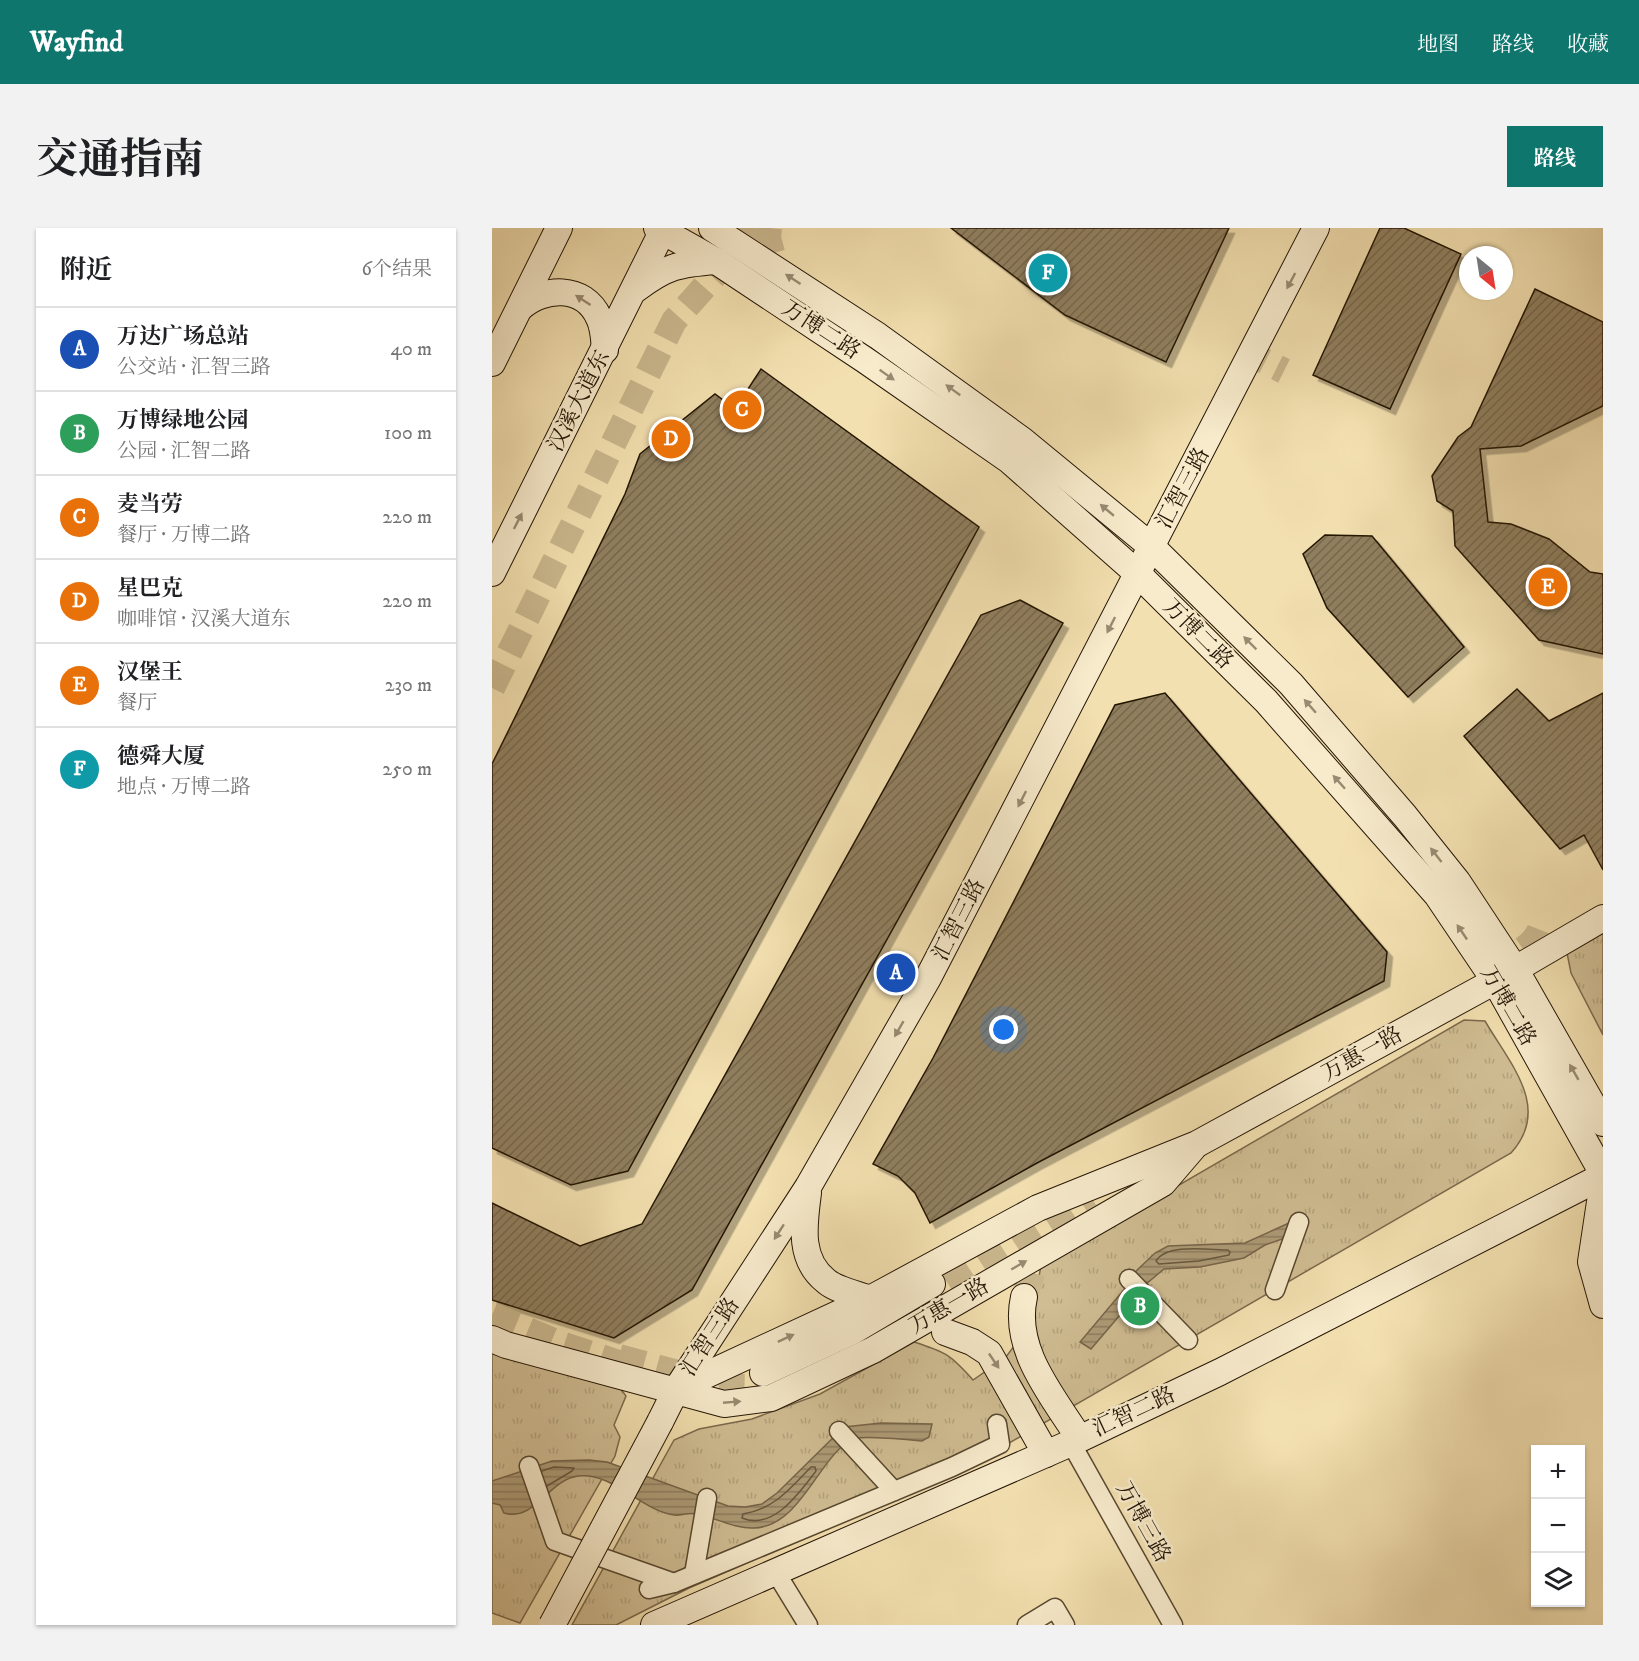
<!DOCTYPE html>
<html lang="zh">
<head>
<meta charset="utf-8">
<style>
  :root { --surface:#fff; --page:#f2f2f2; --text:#202124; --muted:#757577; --line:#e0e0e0; --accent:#0f766e }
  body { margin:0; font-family:"IM FELL DW Pica","Noto Serif SC",serif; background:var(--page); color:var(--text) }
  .controls { position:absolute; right:18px; bottom:18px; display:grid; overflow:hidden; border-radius:0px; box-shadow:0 2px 4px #0004 }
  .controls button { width:54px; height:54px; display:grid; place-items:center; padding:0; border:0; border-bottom:2px solid var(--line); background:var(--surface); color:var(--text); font:30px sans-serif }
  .compass { position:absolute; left:967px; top:18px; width:54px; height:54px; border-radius:50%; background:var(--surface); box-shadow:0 2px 4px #0004; rotate:150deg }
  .you { position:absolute; left:512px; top:802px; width:21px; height:21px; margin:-15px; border:4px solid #fff; border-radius:50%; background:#1a73e8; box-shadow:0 0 0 9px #1a73e833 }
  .badge { display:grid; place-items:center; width:39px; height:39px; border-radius:50%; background:var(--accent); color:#fff; font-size:20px; font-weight:700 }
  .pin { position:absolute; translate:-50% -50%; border:3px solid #fff; box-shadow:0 2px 6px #0006 }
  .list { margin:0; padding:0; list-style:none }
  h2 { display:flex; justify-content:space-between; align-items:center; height:78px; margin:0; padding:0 24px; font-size:26px }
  h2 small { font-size:20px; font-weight:400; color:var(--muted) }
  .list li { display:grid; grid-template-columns:39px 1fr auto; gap:18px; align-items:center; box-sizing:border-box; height:84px; padding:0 24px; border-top:2px solid var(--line) }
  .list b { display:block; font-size:22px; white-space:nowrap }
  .list p { margin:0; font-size:20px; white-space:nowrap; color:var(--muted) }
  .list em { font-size:20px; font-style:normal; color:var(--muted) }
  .icon { flex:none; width:33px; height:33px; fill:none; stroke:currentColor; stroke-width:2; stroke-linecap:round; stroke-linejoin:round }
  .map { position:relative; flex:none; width:1111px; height:1397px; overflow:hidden; border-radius:0px }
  header { display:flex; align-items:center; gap:36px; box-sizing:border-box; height:84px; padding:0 30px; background:var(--accent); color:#fff }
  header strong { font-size:28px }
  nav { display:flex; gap:33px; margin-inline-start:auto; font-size:21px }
  .intro { display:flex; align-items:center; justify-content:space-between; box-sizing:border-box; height:144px; padding:0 36px }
  h1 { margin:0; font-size:42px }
  .button { padding:15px 27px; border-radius:0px; background:var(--accent); color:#fff; font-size:21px; font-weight:700 }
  main { display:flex; gap:36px; padding:0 36px }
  aside { flex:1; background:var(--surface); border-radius:0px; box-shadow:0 2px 4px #0004 }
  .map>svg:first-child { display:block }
  .park { fill:url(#park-tufts); stroke:#7a694c; stroke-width:1.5 }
  .water { fill:url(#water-rules); stroke:#766549; stroke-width:1.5 }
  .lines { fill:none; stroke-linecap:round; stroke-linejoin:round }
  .shore { stroke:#68583e; stroke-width:1.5 }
  .building { fill:url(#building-hatch); stroke:#241505; stroke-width:1.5; filter:url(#shadow) }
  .secondary-tunnel { stroke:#cab78e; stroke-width:26; stroke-dasharray:26 13; stroke-linecap:butt }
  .street-casing { stroke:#584830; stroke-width:21 }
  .secondary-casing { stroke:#241505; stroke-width:28 }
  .street { stroke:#f7ebcc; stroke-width:18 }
  .secondary { stroke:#f7ebcc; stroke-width:26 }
  .secondary-bridge-casing { stroke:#241505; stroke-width:28; stroke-linecap:butt }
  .secondary-bridge { stroke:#f7ebcc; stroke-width:26 }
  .oneway { fill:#988b72 }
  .labels { text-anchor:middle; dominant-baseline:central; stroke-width:5; stroke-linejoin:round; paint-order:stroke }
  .street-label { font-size:22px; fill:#241505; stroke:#f7ebcc }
</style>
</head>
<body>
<header>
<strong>Wayfind</strong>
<nav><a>地图</a><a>路线</a><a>收藏</a></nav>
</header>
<div class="intro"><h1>交通指南</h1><a class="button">路线</a></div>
<main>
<aside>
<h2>附近<small>6个结果</small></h2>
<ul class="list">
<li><span class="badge" style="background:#1a4fb4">A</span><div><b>万达广场总站</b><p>公交站 · 汇智三路</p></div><em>40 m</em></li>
<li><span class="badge" style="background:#2e9e5b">B</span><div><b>万博绿地公园</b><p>公园 · 汇智二路</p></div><em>100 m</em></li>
<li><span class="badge" style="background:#e8710a">C</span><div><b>麦当劳</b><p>餐厅 · 万博二路</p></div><em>220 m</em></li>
<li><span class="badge" style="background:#e8710a">D</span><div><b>星巴克</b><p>咖啡馆 · 汉溪大道东</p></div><em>220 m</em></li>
<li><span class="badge" style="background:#e8710a">E</span><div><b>汉堡王</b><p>餐厅</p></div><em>230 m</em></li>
<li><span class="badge" style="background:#0f9aa8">F</span><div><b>德舜大厦</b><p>地点 · 万博二路</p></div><em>250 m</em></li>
</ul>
</aside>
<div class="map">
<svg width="1111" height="1397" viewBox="0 0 1111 1397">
  <defs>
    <pattern id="park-tufts" width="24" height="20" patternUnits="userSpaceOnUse" patternTransform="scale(1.5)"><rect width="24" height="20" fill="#d0bd93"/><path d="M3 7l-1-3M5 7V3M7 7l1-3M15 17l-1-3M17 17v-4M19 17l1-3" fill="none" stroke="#b2a27d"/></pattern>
    <pattern id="water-rules" width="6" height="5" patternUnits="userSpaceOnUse" patternTransform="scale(1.5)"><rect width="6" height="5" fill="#ad9b76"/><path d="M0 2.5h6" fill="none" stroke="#8d7d5f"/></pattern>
    <pattern id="building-hatch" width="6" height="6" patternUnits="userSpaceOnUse" patternTransform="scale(1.5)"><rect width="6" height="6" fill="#907f5e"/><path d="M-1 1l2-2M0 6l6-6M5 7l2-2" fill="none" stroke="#75674c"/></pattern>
    <filter id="shadow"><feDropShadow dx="5.5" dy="5.5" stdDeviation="0" flood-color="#0004"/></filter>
  </defs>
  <rect width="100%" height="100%" fill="#f3e0b0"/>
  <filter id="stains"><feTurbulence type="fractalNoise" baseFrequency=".00333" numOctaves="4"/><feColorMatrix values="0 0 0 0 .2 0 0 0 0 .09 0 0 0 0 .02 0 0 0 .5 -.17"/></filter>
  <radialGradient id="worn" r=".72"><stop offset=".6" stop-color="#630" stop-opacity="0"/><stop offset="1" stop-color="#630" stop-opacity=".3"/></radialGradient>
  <g class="park">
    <polygon points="1111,695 1111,807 1079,745 1075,725"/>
    <path d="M972,792L993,793C1018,836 1060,880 1019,925L467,1244L197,1360L124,1397H80L182,1212L207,1201L260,1191L328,1166L422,1114C454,1124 459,1127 481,1152L514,1129L539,1095L549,1037Z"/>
    <polygon points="0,1122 123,1153 134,1168 122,1197 128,1209 123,1228 28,1395 0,1385"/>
  </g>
  <g class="water">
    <polygon points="797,995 796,1009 773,1017 752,1030 708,1039 672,1041 654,1056 642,1045 663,1025 676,1018 753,1015"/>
    <polygon points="635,1058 645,1067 599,1121 588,1114"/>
    <path d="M389,1195L440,1196L437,1209L430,1213C417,1212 371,1207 362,1211C328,1224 310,1299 262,1300C243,1301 222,1289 204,1286C197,1284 189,1288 182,1287C148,1282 121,1244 86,1248C56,1252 43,1294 12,1285L8,1277L0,1275V1253L60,1233L97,1232L115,1234L236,1278L253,1279L270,1276L285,1265L352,1199Z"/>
  </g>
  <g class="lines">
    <g class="shore">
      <path d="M736,1022L738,1024L737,1027L707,1033L667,1036L664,1033C675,1015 717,1022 736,1022Z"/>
      <path d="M319,1239H323L324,1243C307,1265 281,1303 250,1290L251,1286C282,1281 298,1261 319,1239Z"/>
      <polyline points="50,1243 62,1239 82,1240 80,1243 55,1258"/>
    </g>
  </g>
  <g class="building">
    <polygon points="459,0 737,0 674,134 573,87"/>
    <polygon points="888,0 912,0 969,26 898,181 821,147"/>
    <polygon points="1043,61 1111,94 1111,178 1029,218 988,221 996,294 1019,296 1057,311 1098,344 1111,346 1111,426 1047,412 963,318 961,283 945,273 940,248 966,209 979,199"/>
    <polygon points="269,141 487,299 136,943 79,957 0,920 0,536 133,266 148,226 223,166 243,181"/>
    <polygon points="833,307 880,308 972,419 916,469 835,380 811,326"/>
    <polygon points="528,372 571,395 200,1062 122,1110 0,1072 0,975 88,1018 150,996 489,387"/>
    <polygon points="1025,461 1057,493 1111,465 1111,642 1092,607 1068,621 972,508"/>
    <polygon points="673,465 895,724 892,753 545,935 438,995 423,965 406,948 381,936 441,830 623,477"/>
  </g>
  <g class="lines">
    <g class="secondary-tunnel">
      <polyline points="277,0 276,10 286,47 296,53"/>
      <polyline points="750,122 792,143"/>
      <polyline points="0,460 182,93 265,0"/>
      <path d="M997,740C1017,729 1049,718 1050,692"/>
      <polyline points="532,1069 551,1015"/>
      <polyline points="424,1078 597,966"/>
      <polyline points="0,1087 69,1116 142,1140"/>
      <polyline points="372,1111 416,1093"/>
      <polyline points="127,1129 208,1151"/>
      <polyline points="188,1154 205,1158 255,1159 295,1143"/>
    </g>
    <defs>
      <g id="street">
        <polyline points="637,1051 696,1112"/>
        <polyline points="783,1062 807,994"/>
        <polyline points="347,1203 402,1263"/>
        <polyline points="579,1215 681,1397"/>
        <polyline points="37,1238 63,1313 182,1355"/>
        <polyline points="283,1343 316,1397"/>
        <polyline points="202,1346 215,1270"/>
        <polyline points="157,1361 182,1355 460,1239 508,1216 505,1196"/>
        <polyline points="535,1397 563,1380 573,1397"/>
      </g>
      <g id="secondary">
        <polyline points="165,0 224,33 373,132 517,232 646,346 774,473 945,667 1003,753 1111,946"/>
        <polyline points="220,0 386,108 530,212 660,319 799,456 913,588 965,653 1023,741 1111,895"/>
        <path d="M144,61C175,38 186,36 224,33"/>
        <path d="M28,80C51,59 92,56 107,90C112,100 112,111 113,122"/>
        <polyline points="0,135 67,0"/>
        <polyline points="0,345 172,0"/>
        <polyline points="1111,954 1099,1034 1111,1077"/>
        <path d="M316,965C312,996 306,1031 334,1053C344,1062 365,1066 378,1071"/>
        <path d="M532,1069C520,1122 561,1168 587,1210"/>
        <polyline points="453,1104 480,1114 497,1125 554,1226"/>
        <polyline points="0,1111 14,1117 232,1176 279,1170 381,1122 671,955 701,920"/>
        <polyline points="271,1145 359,1104 440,1056"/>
        <polyline points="184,1161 378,1071 546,980 705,916 1003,753 1111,690"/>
        <polyline points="168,1194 184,1162 316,959 436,750 824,0"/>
        <polyline points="162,1397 579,1215 728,1144 1111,948"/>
      </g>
    </defs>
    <use href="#street" class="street-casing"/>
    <use href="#secondary" class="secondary-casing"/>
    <use href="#street" class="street"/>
    <use href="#secondary" class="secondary"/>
    <defs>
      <polyline id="secondary-bridge" points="60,1397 168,1194"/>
    </defs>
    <use href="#secondary-bridge" class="secondary-bridge-casing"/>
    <use href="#secondary-bridge" class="secondary-bridge"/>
  </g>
  <defs><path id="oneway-solid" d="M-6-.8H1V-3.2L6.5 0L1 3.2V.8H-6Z" transform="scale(1.5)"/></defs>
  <g class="oneway">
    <use href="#oneway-solid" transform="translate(301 51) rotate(-147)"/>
    <use href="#oneway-solid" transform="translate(799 53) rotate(118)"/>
    <use href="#oneway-solid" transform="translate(91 72) rotate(-147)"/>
    <use href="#oneway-solid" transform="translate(395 147) rotate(35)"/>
    <use href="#oneway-solid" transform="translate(461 162) rotate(-144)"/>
    <use href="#oneway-solid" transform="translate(615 282) rotate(-140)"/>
    <use href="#oneway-solid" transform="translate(26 293) rotate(-63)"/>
    <use href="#oneway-solid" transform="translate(619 397) rotate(117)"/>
    <use href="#oneway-solid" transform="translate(758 415) rotate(-135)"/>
    <use href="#oneway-solid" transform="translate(818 478) rotate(-131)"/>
    <use href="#oneway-solid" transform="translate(847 554) rotate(-132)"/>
    <use href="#oneway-solid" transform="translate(530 571) rotate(117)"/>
    <use href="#oneway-solid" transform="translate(944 627) rotate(-128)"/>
    <use href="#oneway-solid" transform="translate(970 704) rotate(-124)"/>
    <use href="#oneway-solid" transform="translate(407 801) rotate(120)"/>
    <use href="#oneway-solid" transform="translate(1082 844) rotate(-120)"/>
    <use href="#oneway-solid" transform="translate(287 1004) rotate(123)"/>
    <use href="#oneway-solid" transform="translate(527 1037) rotate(-30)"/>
    <use href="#oneway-solid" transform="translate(294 1110) rotate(-25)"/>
    <use href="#oneway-solid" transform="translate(502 1133) rotate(56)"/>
    <use href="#oneway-solid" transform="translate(240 1174) rotate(-5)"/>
  </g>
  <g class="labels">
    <g class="street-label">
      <text transform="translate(329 102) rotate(33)">万博二路</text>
      <text transform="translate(87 173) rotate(-63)">汉溪大道东</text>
      <text transform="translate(691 260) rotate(-62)">汇智三路</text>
      <text transform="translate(706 406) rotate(45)">万博二路</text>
      <text transform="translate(467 692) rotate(-63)">汇智三路</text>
      <text transform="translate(1016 778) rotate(60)">万博二路</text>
      <text transform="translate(870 826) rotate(-29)">万惠一路</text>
      <text transform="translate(457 1078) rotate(-30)">万惠一路</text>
      <text transform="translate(218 1109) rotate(-57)">汇智三路</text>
      <text transform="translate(642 1184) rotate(-25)">汇智二路</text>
      <text transform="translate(651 1294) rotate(61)">万博三路</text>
    </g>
  </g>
  <rect width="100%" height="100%" filter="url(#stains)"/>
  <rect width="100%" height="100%" fill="url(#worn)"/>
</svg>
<div class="controls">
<button>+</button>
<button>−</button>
<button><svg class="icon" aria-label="layers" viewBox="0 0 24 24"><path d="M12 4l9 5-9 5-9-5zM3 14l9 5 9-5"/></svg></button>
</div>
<svg class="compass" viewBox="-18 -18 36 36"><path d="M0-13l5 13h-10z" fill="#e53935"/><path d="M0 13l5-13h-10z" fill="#757577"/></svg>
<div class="you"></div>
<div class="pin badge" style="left:404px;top:745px;background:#1a4fb4">A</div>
<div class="pin badge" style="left:648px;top:1078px;background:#2e9e5b">B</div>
<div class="pin badge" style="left:250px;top:182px;background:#e8710a">C</div>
<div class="pin badge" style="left:179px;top:211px;background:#e8710a">D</div>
<div class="pin badge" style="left:1056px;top:359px;background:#e8710a">E</div>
<div class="pin badge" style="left:556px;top:45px;background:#0f9aa8">F</div>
</div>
</main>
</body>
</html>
